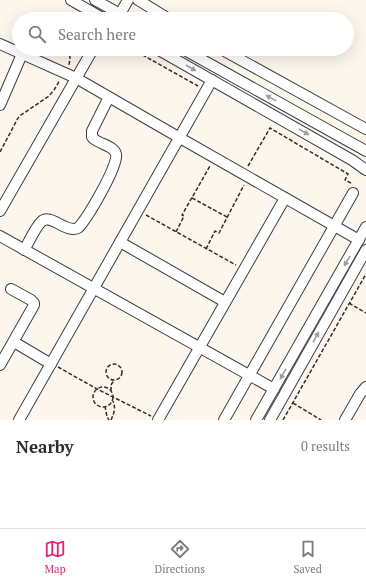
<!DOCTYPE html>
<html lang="en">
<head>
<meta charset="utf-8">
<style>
  :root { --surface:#fff; --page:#f2f2f3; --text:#2b2b33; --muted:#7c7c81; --line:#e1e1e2; --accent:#db2777 }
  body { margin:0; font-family:"PT Serif",serif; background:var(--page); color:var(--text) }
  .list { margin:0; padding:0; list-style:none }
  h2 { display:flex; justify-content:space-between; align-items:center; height:52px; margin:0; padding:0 16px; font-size:17px }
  h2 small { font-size:13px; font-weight:400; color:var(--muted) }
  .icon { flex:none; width:22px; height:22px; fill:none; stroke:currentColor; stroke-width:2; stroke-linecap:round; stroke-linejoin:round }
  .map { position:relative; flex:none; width:366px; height:420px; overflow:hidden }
  .search { position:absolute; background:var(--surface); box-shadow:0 4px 16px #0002; left:12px; right:12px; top:12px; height:44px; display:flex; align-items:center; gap:10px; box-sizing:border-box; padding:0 14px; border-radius:22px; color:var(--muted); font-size:15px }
  .sheet { height:108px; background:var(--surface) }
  nav { display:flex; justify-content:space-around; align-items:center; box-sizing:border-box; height:56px; border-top:1px solid var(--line); background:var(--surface); font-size:11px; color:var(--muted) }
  nav a { display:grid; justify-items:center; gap:2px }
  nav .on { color:var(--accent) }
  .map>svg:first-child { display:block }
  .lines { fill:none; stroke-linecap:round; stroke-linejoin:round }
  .minor-casing { stroke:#3f3f3f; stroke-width:12 }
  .path { stroke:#2e2e2e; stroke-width:1.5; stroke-dasharray:4 2; stroke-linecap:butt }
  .minor { stroke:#fff; stroke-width:10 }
  .oneway { fill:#9e9e9e }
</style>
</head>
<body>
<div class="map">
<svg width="366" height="420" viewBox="0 0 366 420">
  <rect width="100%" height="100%" fill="#fdf6ed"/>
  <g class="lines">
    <defs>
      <g id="minor">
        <polyline points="71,0 104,19"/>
        <polyline points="95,0 129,19"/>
        <polyline points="138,0 169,19"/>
        <polyline points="120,14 128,0"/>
        <polyline points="0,44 76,78 180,138 359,240"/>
        <polyline points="157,49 352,160 366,170"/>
        <polyline points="183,49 366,151"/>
        <polyline points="221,49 366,129"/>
        <polyline points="0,105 22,54"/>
        <polyline points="0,211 93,49"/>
        <polyline points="0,236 274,389"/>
        <polyline points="120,242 225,302"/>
        <path d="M24,250C29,242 35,228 41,222C50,212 66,234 78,228C87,219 119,165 116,154C114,146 100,144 94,139L92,137V131L109,97"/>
        <polyline points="14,342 51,364"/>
        <polyline points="0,365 34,305 34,303 31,300 11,289"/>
        <polyline points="19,420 212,80"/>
        <polyline points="158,420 285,198"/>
        <polyline points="224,420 353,193"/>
        <polyline points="256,420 366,227"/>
        <polyline points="270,420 366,250"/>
        <polyline points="345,420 360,394 366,387"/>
      </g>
    </defs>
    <use href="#minor" class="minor-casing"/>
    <g class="path">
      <polyline points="69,49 70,58 69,65"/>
      <polyline points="132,49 198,86"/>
      <polyline points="0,152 18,118 21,115 49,96 54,90 60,80"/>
      <polyline points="248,166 270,128 348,174 345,180 353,184"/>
      <polyline points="192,198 227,217"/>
      <polyline points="146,215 236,265"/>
      <polyline points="176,232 184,216 182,215 210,166"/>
      <polyline points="206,249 215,231 219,233 244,185"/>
      <polyline points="349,303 366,313"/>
      <circle cx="114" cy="372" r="8"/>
      <polyline points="58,367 97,389 151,416"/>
      <circle cx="103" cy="397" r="10"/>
      <polyline points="111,391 111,385 114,380"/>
      <polyline points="293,403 321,420"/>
      <polyline points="105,406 107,417 109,420"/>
      <path d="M111,420C114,413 116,408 113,401"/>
      <polyline points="283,420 366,274"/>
    </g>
    <use href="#minor" class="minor"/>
  </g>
  <defs><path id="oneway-solid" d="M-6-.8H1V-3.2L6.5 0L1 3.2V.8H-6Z"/></defs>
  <g class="oneway">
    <use href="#oneway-solid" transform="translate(191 68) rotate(30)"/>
    <use href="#oneway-solid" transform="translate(271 98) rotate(-151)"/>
    <use href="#oneway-solid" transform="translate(304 132) rotate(30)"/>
    <use href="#oneway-solid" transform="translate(347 261) rotate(120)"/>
    <use href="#oneway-solid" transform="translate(316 337) rotate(-61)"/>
    <use href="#oneway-solid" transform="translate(283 374) rotate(120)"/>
  </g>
</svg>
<div class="search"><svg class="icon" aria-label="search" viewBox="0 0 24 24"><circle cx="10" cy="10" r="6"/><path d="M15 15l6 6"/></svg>Search here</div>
</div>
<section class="sheet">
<h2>Nearby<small>0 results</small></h2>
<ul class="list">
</ul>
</section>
<nav>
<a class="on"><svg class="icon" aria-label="map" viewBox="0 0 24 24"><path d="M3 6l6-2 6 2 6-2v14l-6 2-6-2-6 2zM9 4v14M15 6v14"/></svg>Map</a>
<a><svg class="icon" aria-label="directions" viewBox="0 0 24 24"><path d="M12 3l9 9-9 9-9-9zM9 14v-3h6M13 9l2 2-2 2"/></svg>Directions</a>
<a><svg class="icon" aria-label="saved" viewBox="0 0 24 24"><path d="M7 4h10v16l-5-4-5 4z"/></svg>Saved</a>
</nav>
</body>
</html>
